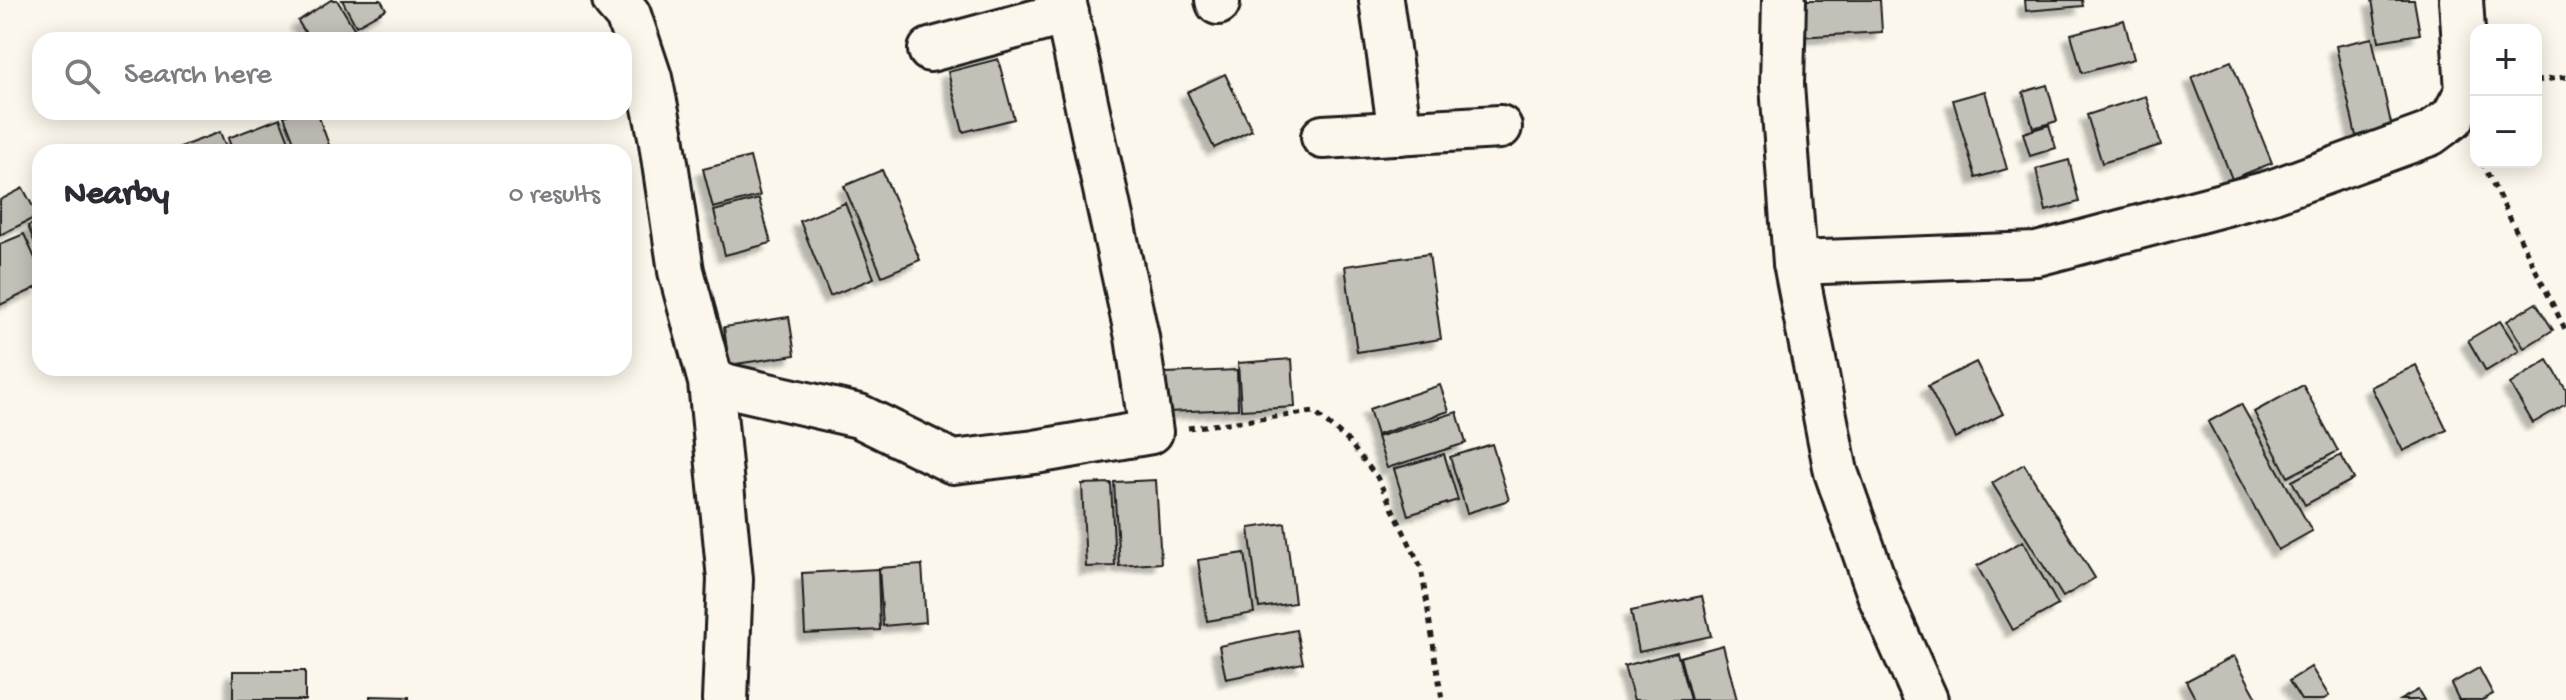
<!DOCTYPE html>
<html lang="en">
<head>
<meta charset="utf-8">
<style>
  :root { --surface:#fff; --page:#f7f7f7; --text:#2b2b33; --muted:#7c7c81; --line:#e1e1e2 }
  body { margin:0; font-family:"Gochi Hand",sans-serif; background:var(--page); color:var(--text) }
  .controls { position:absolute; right:24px; top:24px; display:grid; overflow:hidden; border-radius:16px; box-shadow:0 4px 20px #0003 }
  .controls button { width:72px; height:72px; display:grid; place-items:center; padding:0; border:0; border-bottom:2px solid var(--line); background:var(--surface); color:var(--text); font:40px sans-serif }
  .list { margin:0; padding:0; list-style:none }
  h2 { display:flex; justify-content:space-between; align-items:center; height:104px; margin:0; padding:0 32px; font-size:34px }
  h2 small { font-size:26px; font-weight:400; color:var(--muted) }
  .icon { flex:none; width:44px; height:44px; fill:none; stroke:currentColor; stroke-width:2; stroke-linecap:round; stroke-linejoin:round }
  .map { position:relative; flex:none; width:2566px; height:700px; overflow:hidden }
  .search { position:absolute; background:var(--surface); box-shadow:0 4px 20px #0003; left:32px; top:32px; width:600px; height:88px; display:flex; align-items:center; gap:20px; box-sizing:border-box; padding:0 28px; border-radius:24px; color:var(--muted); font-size:30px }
  .panel { position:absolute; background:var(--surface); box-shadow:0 4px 20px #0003; left:32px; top:144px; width:600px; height:232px; border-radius:24px }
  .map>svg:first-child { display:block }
  .building { fill:#c3c0b8; stroke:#1c1c1c; stroke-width:2; filter:url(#shadow) }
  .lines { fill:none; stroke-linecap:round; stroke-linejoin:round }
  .street-casing { stroke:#1c1c1c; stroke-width:48 }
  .secondary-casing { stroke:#1c1c1c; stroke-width:50 }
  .path { stroke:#1c1c1c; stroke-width:5; stroke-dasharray:6 6; stroke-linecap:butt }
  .street { stroke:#fbf7ec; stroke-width:42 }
  .secondary { stroke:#fbf7ec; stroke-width:44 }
</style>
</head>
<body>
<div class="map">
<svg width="2566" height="700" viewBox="0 0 2566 700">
  <defs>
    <filter id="shadow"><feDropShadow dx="-7" dy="7" stdDeviation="2" flood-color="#0004"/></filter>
  </defs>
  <rect width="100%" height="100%" fill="#fbf7ec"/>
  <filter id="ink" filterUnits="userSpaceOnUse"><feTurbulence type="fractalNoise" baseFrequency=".0125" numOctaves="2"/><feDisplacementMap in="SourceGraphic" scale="16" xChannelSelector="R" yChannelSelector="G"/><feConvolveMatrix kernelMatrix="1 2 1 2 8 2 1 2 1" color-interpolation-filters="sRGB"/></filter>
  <g filter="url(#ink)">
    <g class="building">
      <polygon points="331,0 337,0 361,40 310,40 298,21"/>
      <polygon points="342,0 381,0 386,9 356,26"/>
      <polygon points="1795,0 1880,0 1882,32 1797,37"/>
      <polygon points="2025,0 2082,0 2083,6 2026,11"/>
      <polygon points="2372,0 2414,0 2420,34 2379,41"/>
      <polygon points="2124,20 2134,59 2082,73 2071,34"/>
      <polygon points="2372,38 2392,128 2356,136 2336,46"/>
      <polygon points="998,59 1014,119 963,132 948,72"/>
      <polygon points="2231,61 2272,163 2232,179 2192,77"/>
      <polygon points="1225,74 1252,130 1214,148 1187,92"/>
      <polygon points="2047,85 2057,121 2033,128 2023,92"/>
      <polygon points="1985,91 2007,169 1976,178 1953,100"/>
      <polygon points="2146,96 2161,145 2102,163 2087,115"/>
      <polygon points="294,112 317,112 329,145 312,152 298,152 284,116"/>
      <polygon points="280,118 293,152 233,152 228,138"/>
      <polygon points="2049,125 2056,148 2030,156 2023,133"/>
      <polygon points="220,132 228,152 167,152"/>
      <polygon points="750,157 760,196 713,208 703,169"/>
      <polygon points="2069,160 2079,202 2046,211 2036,169"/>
      <polygon points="882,170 920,260 882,276 844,186"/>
      <polygon points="23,188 38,216 0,235 0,200"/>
      <polygon points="759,199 771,243 725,255 714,211"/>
      <polygon points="845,203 874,278 830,296 800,221"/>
      <polygon points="40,221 40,256 28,226"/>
      <polygon points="24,234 40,269 40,286 0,305 0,244"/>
      <polygon points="1429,254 1441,339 1357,352 1345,266"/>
      <polygon points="2536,303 2553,330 2524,348 2507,321"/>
      <polygon points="789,317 795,355 729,365 724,327"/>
      <polygon points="2500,321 2519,351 2486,371 2468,340"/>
      <polygon points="1292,359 1295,407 1241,410 1238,363"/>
      <polygon points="2548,360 2566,390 2566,404 2533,423 2510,384"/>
      <polygon points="1976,362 2003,414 1955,438 1928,386"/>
      <polygon points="2416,365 2447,430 2403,451 2371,387"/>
      <polygon points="1237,370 1238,409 1167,412 1166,373"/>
      <polygon points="1440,385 1449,411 1377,435 1369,409"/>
      <polygon points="2303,385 2338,451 2288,477 2254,412"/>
      <polygon points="2241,404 2312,531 2278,550 2208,422"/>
      <polygon points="1457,412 1466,443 1387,468 1377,437"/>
      <polygon points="1492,444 1509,500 1467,513 1450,457"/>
      <polygon points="1444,454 1458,500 1408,515 1394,469"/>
      <polygon points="2341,455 2354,479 2305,505 2292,481"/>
      <polygon points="2024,464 2095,578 2063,597 1992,483"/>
      <polygon points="1156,480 1161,563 1119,566 1114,482"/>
      <polygon points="1111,483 1115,566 1086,567 1082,484"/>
      <polygon points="1285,523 1295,603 1259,608 1249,528"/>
      <polygon points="2023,541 2058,605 2013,630 1977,566"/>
      <polygon points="1245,553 1254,613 1207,621 1198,560"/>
      <polygon points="922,565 926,622 883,626 879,568"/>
      <polygon points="878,569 880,630 805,634 802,573"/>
      <polygon points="1702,596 1711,636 1639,652 1631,611"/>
      <polygon points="1296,630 1303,663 1226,679 1219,646"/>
      <polygon points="1723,645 1737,700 1691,700 1680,657"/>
      <polygon points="1677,652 1690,700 1634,700 1624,666"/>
      <polygon points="2234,656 2258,700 2196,700 2186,681"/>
      <polygon points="2311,667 2329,696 2322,700 2301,700 2289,681"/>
      <polygon points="2479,668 2493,694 2482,700 2459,700 2451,684"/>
      <rect x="233" y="671" width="72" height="29"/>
      <polygon points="2418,690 2424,700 2400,700"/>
      <polygon points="370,696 409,697 409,700 370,700"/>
    </g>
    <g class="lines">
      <defs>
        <g id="street">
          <polyline points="1217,0 1218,3"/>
          <polyline points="1381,0 1400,133"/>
          <polyline points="1784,0 1782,85 1795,263 1836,472 1880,597 1926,700"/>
          <polyline points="930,50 1067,13"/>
          <polyline points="1323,137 1500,127"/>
          <polyline points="1795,263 2037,254 2271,192 2430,134 2453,117 2467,91 2461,0"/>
          <polyline points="711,382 859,416 953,462 1035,452 1151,432 1137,337 1064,0"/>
        </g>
        <polyline id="secondary" points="615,0 628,15 649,78 661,136 681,271 711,382 730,579 725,700"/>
      </defs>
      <use href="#street" class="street-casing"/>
      <use href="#secondary" class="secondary-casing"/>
      <g class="path">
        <polyline points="2536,81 2566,77"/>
        <polyline points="2482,162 2566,331"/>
        <polyline points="1188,428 1314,412 1347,440 1377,477 1421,567 1442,700"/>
      </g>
      <use href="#street" class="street"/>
      <use href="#secondary" class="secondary"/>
    </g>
  </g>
</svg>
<div class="controls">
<button>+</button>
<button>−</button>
</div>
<div class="search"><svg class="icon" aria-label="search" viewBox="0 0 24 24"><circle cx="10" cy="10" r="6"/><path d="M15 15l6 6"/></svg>Search here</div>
<section class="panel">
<h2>Nearby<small>0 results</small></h2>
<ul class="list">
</ul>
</section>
</div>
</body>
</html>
